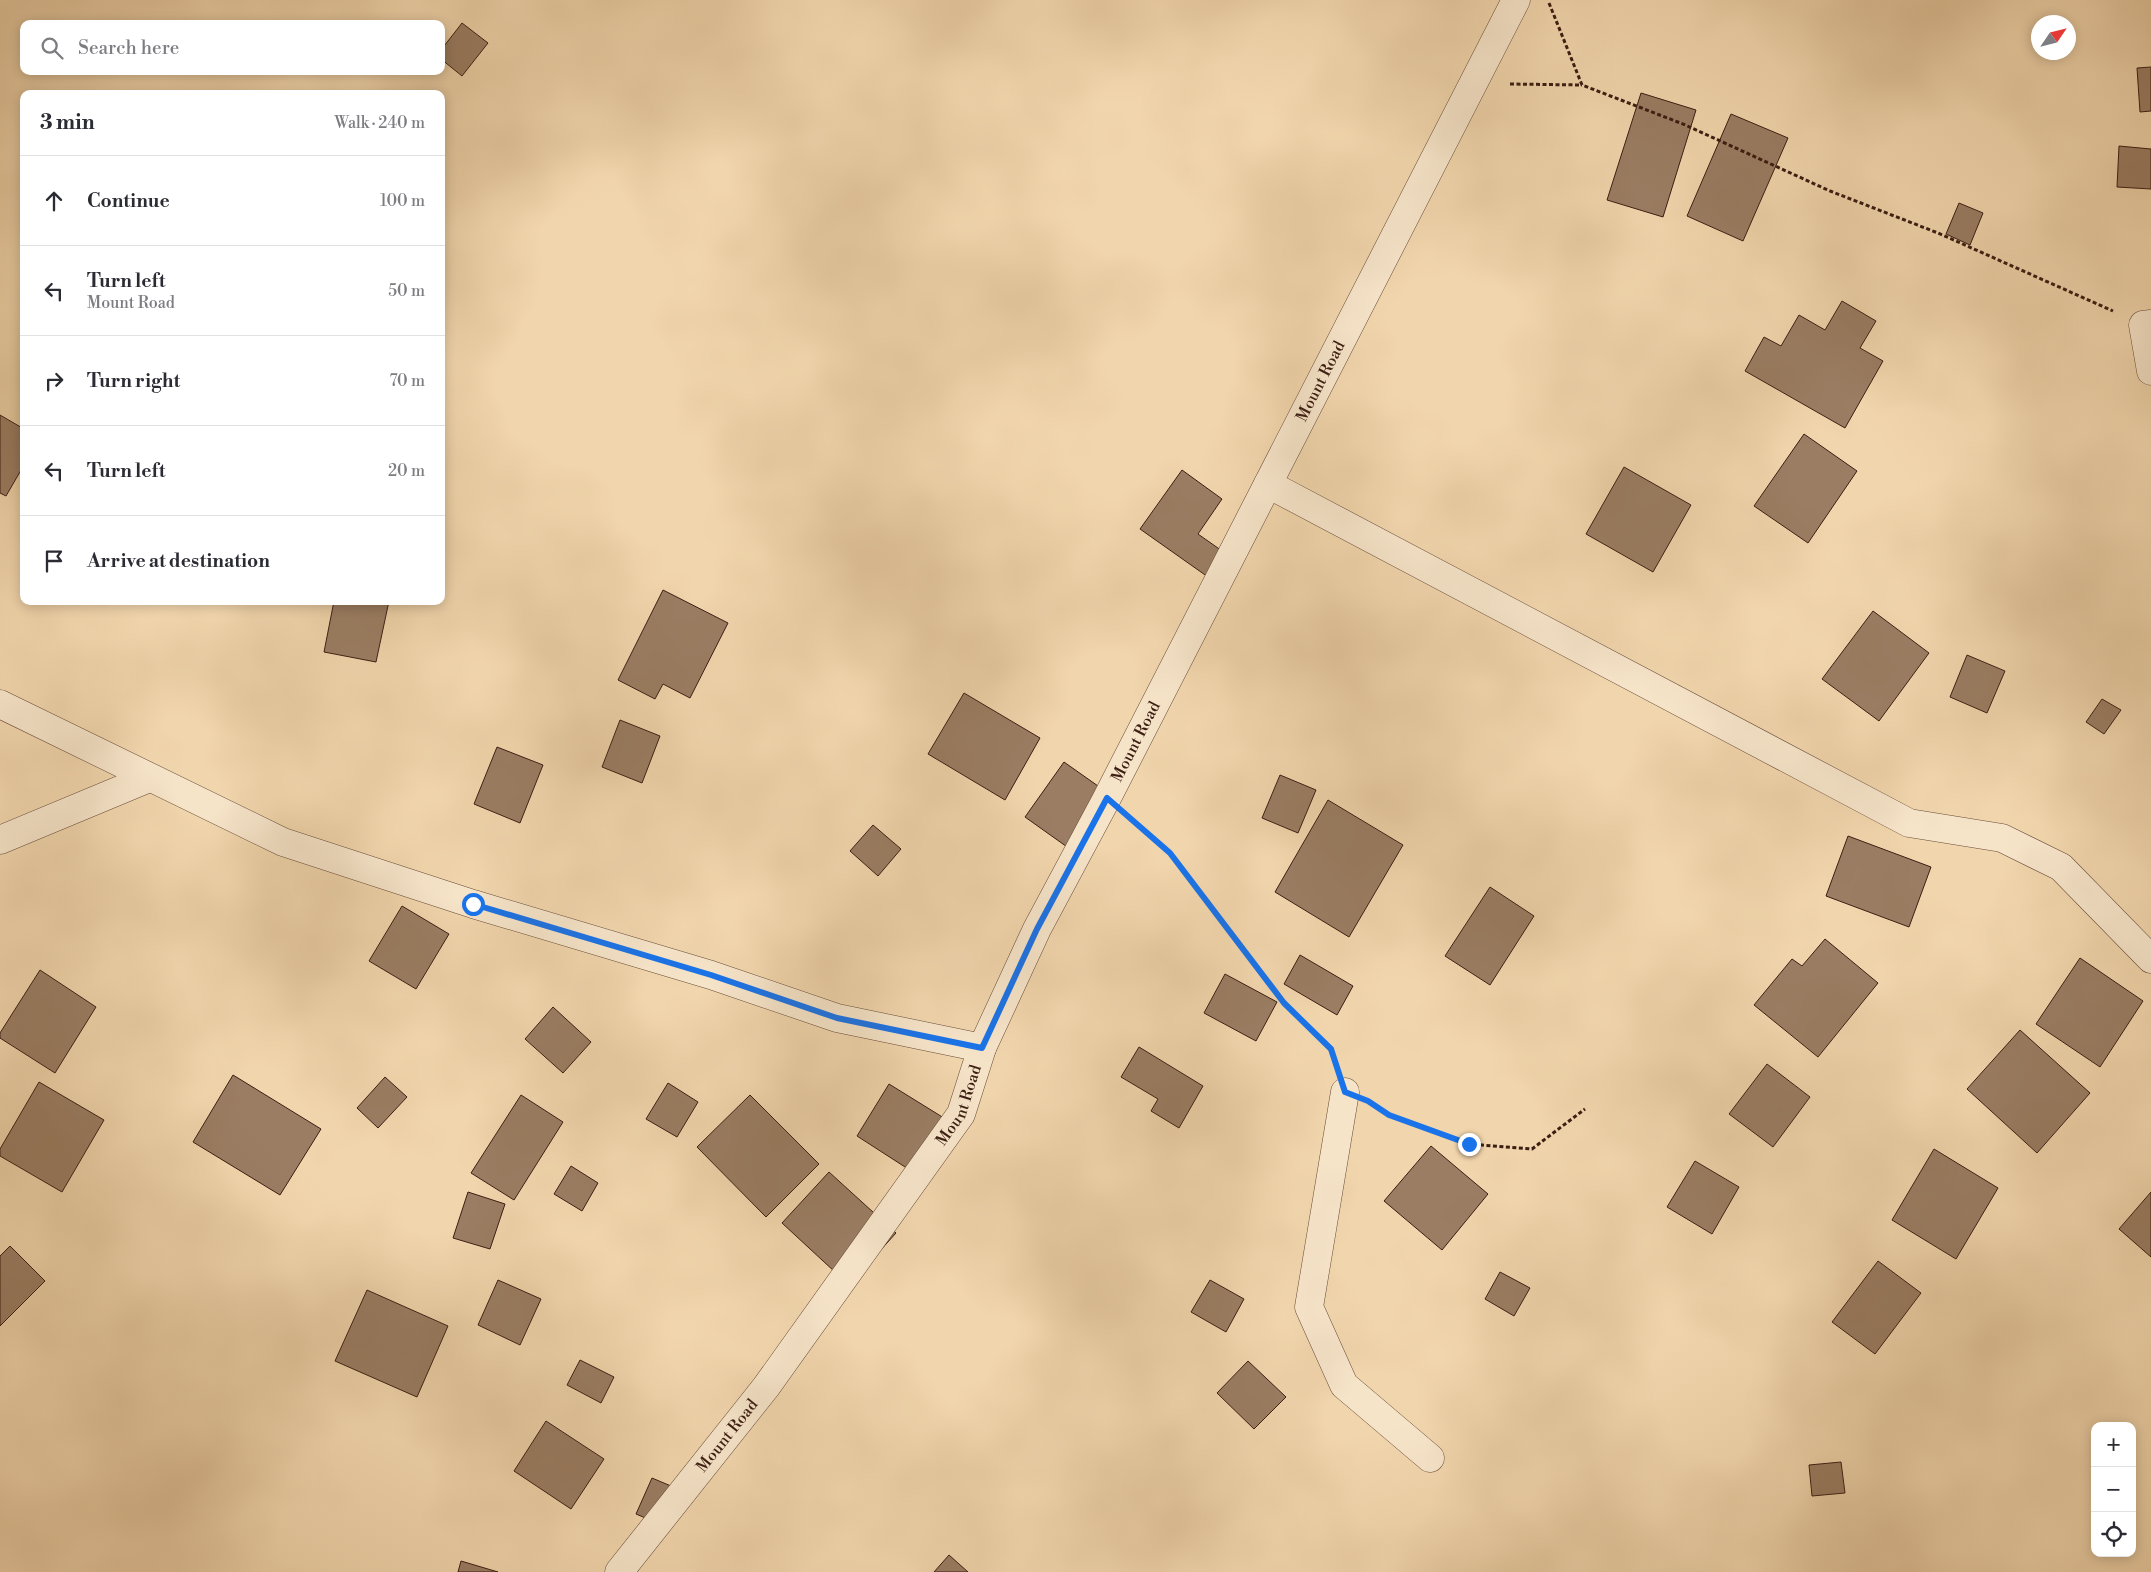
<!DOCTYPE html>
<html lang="en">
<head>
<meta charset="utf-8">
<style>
  :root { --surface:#fff; --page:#f2f2f3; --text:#2b2b33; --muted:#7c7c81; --line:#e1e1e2 }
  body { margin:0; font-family:"Libre Bodoni",serif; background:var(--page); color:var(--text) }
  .controls { position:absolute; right:15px; bottom:15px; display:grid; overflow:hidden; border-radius:10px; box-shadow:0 2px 12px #0003 }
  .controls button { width:45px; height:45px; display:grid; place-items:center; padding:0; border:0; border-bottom:1px solid var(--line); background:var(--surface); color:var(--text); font:25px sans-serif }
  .compass { position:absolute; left:2031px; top:15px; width:45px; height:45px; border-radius:50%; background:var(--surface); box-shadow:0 2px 12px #0003; rotate:55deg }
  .stop { position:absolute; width:15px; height:15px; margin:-11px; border:4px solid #1a73e8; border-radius:50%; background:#fff }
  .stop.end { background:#1a73e8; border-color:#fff; box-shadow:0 1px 5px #0008 }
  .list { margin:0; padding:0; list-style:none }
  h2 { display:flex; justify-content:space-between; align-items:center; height:65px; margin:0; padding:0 20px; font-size:21px }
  h2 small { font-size:16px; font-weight:400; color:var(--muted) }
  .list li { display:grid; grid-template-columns:32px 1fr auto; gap:15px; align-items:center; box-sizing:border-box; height:90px; padding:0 20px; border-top:1px solid var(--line) }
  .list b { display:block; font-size:19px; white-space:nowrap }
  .list p { margin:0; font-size:16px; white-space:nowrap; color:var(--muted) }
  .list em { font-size:16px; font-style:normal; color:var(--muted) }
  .icon { flex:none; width:28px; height:28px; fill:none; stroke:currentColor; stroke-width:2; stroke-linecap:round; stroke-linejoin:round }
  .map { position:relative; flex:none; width:2151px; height:1572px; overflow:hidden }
  .search { position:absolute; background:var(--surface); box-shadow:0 2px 12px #0003; left:20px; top:20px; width:425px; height:55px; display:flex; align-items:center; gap:12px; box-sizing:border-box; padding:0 18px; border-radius:10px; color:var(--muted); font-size:19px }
  .panel { position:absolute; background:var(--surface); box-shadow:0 2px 12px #0003; left:20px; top:90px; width:425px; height:515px; border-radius:10px }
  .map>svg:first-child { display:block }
  .building { fill:#9a7d63; stroke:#3b1e13 }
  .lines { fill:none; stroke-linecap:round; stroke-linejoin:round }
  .minor-casing { stroke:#684c39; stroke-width:29 }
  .path { stroke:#3b1e13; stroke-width:3; stroke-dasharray:4 2.5; stroke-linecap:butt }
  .minor { stroke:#f6e4c9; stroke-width:28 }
  .route { stroke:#1a73e8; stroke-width:6 }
  .labels { text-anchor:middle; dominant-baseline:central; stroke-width:4; stroke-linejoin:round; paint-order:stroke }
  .street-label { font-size:16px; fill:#3b1e13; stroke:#f6e4c9 }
</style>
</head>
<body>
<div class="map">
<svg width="2151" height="1572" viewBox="0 0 2151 1572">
  <rect width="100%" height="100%" fill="#f1d5ac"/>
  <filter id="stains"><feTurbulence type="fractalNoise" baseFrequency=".004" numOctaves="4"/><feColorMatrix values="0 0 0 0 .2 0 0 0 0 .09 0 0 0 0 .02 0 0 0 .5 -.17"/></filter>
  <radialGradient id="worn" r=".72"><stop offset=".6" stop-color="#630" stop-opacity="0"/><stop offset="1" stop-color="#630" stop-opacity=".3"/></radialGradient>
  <g class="building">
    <polygon points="462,23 488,43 462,76 441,59 441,50"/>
    <polygon points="2151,67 2151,111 2140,112 2137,68"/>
    <polygon points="1641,93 1696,110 1663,217 1607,200"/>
    <polygon points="1731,114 1788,138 1743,241 1687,216"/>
    <polygon points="2119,146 2151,149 2151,189 2117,187"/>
    <polygon points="1959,203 1983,213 1970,245 1946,234"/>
    <polygon points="1842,301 1876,321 1860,348 1883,361 1845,428 1745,371 1764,337 1781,346 1799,315 1825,330"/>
    <polygon points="0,415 24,429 24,465 6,496 0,493"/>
    <polygon points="1804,434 1857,471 1808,543 1754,506"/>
    <polygon points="1624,467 1691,505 1653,572 1586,534"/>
    <polygon points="1182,470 1222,499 1198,534 1225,553 1208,577 1140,529"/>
    <polygon points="663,590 728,623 690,698 663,684 655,699 618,680"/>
    <polygon points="334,601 389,601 376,662 324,652"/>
    <polygon points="1873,611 1929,653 1879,721 1822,679"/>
    <polygon points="1967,655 2005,671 1987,713 1950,697"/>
    <polygon points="964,693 1040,738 1005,800 928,754"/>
    <polygon points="2102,699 2121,710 2104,734 2086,722"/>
    <polygon points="620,720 660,736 642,783 602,767"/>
    <polygon points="497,747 543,765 520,823 474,804"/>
    <polygon points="1064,762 1115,798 1077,854 1025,817"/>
    <polygon points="1280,775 1316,790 1298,833 1262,818"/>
    <polygon points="1328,800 1403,845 1349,937 1275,892"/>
    <polygon points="873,825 901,849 878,876 850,851"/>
    <polygon points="1848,836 1931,867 1909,927 1826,896"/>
    <polygon points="1490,887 1534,916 1490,985 1445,956"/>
    <polygon points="402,906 449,934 416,989 369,961"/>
    <polygon points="1825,939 1878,983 1818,1057 1754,1005 1792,959 1802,966"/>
    <polygon points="1300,955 1353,986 1337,1015 1284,984"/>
    <polygon points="2080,958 2143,1001 2100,1067 2036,1024"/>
    <polygon points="40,970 96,1007 55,1073 0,1038 0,1033"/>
    <polygon points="1225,974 1277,1002 1256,1041 1204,1013"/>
    <polygon points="553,1007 591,1042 563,1073 525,1039"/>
    <polygon points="2020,1030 2090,1093 2037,1153 1967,1089"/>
    <polygon points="1139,1047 1203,1086 1179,1128 1151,1111 1158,1099 1121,1077"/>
    <polygon points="1767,1064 1810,1097 1773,1147 1729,1114"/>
    <polygon points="233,1075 321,1129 280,1195 193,1142"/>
    <polygon points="385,1077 407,1097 378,1128 357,1108"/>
    <polygon points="39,1082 104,1120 62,1192 0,1156 0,1149"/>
    <polygon points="668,1083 698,1102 677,1137 646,1119"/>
    <polygon points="889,1084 952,1123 919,1176 857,1136"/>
    <polygon points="521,1095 563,1122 514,1200 471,1173"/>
    <polygon points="750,1095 819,1164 766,1217 697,1147"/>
    <polygon points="1431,1146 1488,1194 1442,1250 1384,1201"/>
    <polygon points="1934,1149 1998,1188 1956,1259 1892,1220"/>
    <polygon points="1695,1161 1739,1187 1712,1234 1667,1207"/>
    <polygon points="571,1166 598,1183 582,1211 554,1194"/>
    <polygon points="829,1172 896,1233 849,1285 782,1223"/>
    <polygon points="468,1192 505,1204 490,1249 453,1238"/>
    <polygon points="2151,1192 2151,1257 2119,1229"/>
    <polygon points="10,1246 45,1281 0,1326 0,1256"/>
    <polygon points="1878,1261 1921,1293 1875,1354 1832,1322"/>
    <polygon points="1500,1272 1530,1288 1514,1316 1485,1299"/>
    <polygon points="498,1280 541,1299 520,1345 478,1325"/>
    <polygon points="1210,1280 1244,1299 1226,1332 1191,1312"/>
    <polygon points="367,1290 448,1326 417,1397 335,1361"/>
    <polygon points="580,1360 614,1377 601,1403 567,1385"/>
    <polygon points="1248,1361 1286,1397 1254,1429 1217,1393"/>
    <polygon points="546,1421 604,1459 571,1509 514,1471"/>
    <polygon points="1841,1462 1845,1493 1812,1496 1809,1465"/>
    <polygon points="652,1478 678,1489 662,1525 636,1514"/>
    <polygon points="949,1555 968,1572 934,1572"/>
    <polygon points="461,1561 498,1572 458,1572"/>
  </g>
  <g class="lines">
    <defs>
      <g id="minor">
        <polyline points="2151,324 2143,325 2151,371"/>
        <polyline points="1268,484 1909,823 2002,838 2061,867 2151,959"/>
        <polyline points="0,704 283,842 473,904 711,975 837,1018 982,1048"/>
        <polyline points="0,840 149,778"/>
        <polyline points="1345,1092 1309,1307 1344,1385 1430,1458"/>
        <path id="s1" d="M619,1572L766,1387L961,1114L982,1048L1037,929L1107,798L1516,0"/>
      </g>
    </defs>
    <use href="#minor" class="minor-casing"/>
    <g class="path">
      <polyline points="1549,3 1582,85 1683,124 1830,191 1938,233 2113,311"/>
      <polyline points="1510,84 1582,85"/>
      <polyline points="1132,820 1170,853 1284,1003 1331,1049 1336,1063"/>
      <polyline points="1377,1107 1389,1115 1469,1144 1532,1149 1585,1109"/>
    </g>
    <use href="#minor" class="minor"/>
  </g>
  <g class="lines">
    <polyline class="route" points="473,904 711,975 837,1018 982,1048 1037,929 1107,798 1170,853 1284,1003 1331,1049 1345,1092 1368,1101 1389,1115 1469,1144"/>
  </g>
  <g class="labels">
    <g class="street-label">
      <text stroke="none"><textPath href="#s1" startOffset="1389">Mount Road</textPath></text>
      <text stroke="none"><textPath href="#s1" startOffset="984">Mount Road</textPath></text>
      <text stroke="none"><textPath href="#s1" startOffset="579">Mount Road</textPath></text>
      <text stroke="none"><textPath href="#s1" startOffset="174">Mount Road</textPath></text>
    </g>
  </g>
  <rect width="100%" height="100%" filter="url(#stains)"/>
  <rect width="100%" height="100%" fill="url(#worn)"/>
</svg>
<div class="controls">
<button>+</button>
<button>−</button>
<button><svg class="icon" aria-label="locate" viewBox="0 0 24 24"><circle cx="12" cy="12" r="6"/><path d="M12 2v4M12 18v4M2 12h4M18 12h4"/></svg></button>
</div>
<svg class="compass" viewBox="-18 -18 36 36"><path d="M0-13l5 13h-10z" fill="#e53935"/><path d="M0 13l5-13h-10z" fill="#7c7c81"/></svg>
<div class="stop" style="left:473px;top:904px"></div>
<div class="stop end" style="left:1469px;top:1144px"></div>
<div class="search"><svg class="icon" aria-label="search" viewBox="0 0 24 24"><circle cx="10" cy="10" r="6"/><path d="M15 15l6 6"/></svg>Search here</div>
<section class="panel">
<h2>3 min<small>Walk · 240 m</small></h2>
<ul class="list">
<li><svg class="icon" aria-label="ahead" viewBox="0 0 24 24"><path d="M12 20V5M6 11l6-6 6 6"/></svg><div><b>Continue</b></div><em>100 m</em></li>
<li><svg class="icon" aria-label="left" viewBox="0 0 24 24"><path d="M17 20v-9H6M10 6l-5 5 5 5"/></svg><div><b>Turn left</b><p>Mount Road</p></div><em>50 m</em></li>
<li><svg class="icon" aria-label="right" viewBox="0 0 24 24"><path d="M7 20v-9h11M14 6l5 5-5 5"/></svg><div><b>Turn right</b></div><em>70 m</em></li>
<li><svg class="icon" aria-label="left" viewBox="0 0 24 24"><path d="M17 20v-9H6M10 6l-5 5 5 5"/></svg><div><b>Turn left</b></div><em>20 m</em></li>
<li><svg class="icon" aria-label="arrive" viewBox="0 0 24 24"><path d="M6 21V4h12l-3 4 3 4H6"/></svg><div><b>Arrive at destination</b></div></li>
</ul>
</section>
</div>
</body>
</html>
